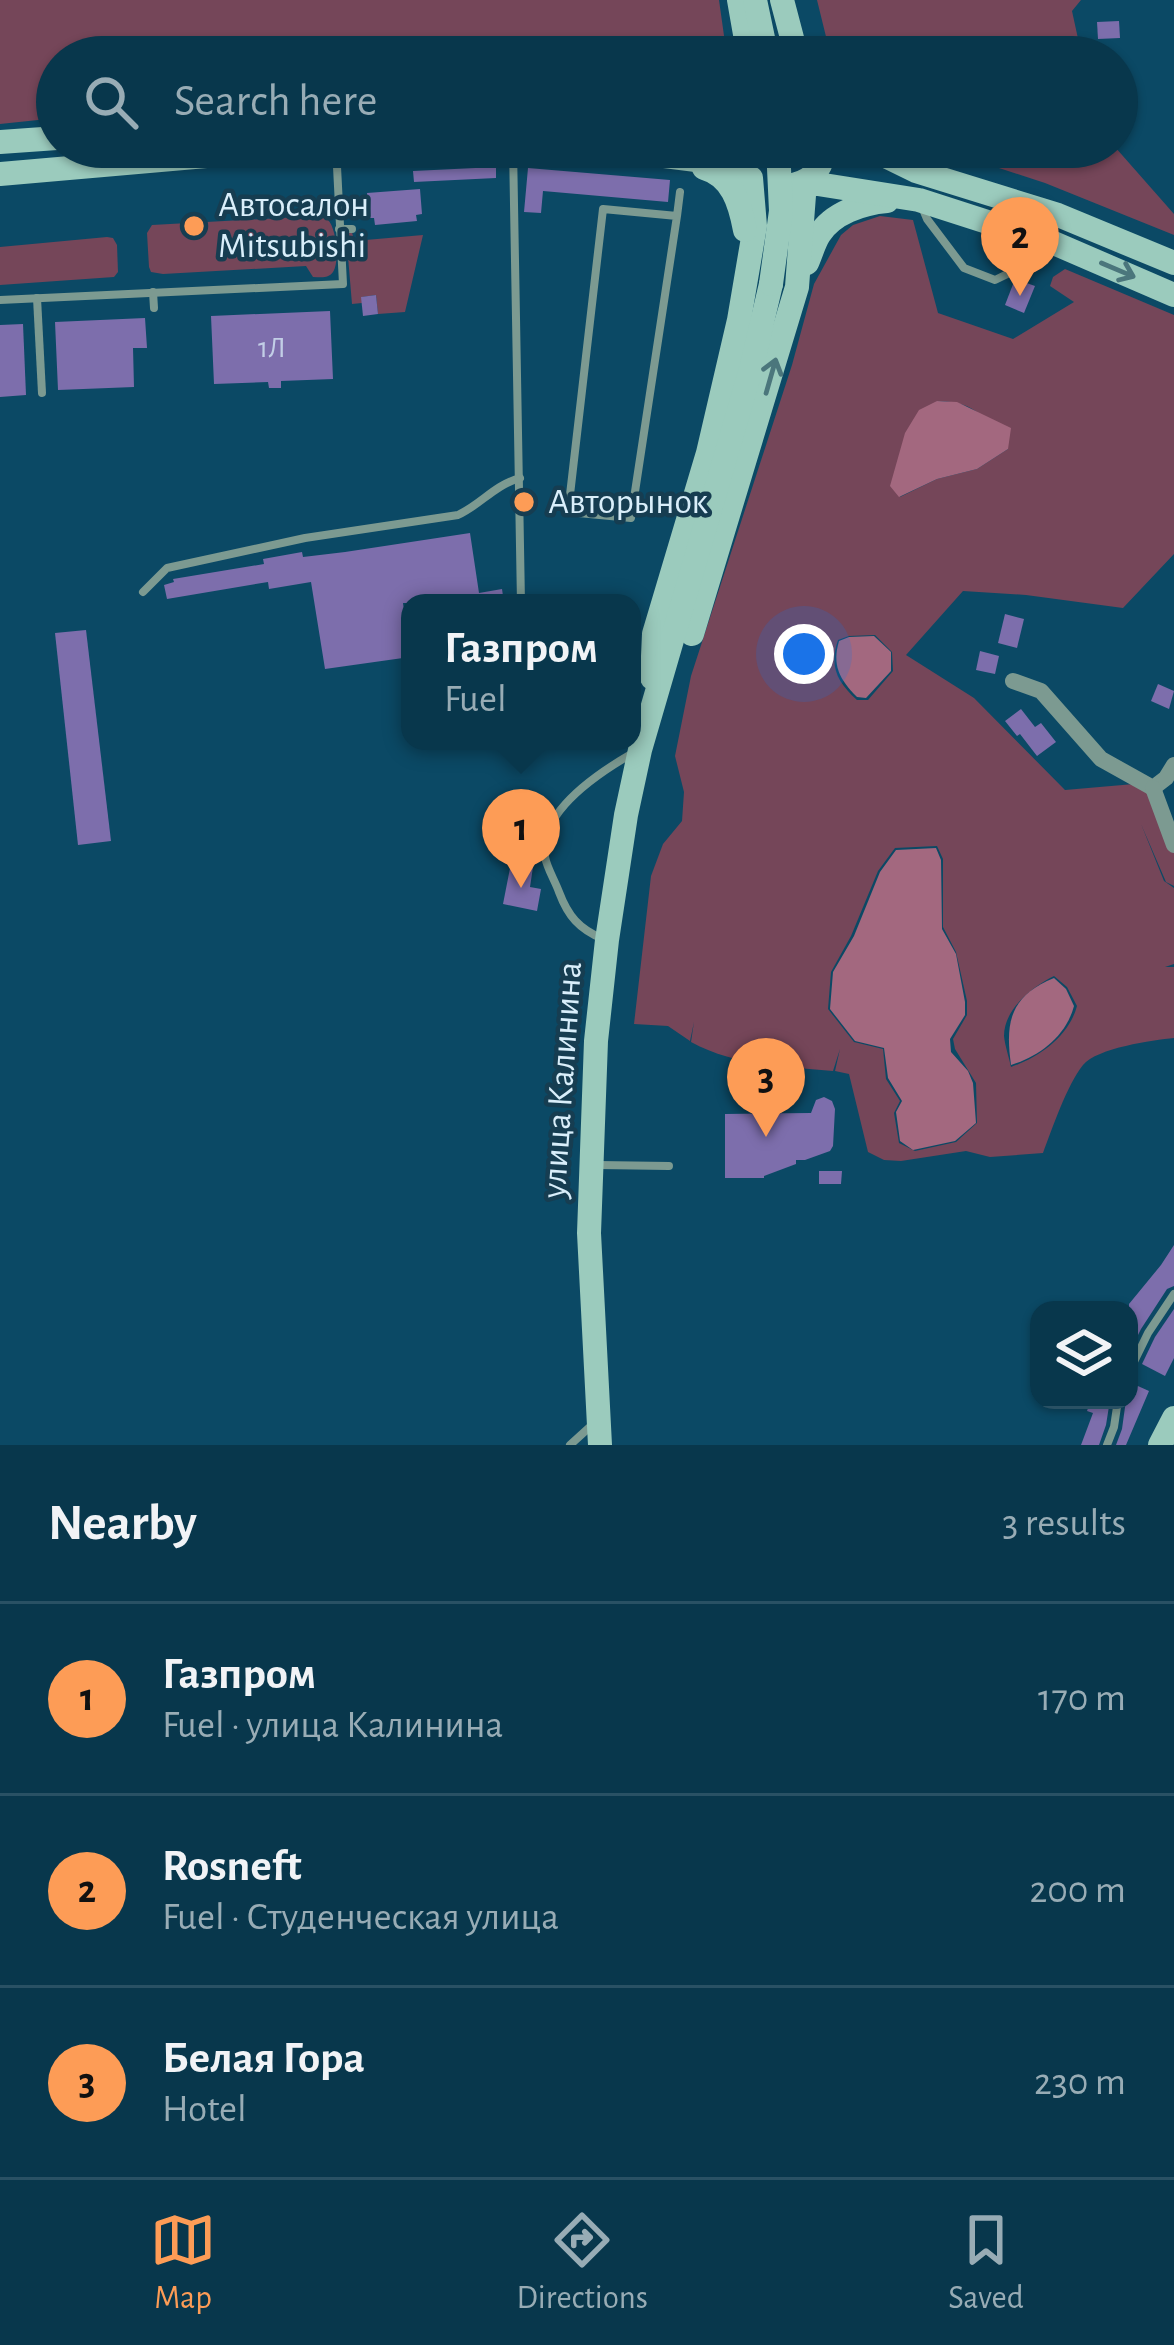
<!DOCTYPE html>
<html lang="en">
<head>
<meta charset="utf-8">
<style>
  :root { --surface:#08374c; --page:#164256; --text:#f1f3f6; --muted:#98acb5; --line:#295164; --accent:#fd9c56 }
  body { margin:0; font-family:"Alegreya Sans",sans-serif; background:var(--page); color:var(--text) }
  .controls { position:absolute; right:36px; bottom:36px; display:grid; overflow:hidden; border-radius:24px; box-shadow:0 3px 9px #0004 }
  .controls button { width:108px; height:108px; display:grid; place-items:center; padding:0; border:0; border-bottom:3px solid var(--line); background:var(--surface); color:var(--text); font:60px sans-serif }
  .you { position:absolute; left:804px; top:654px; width:42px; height:42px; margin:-30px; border:9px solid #fff; border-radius:50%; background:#1a73e8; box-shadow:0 0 0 18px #1a73e833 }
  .badge { display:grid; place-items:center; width:78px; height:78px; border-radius:50%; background:var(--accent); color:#111; font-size:39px; font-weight:700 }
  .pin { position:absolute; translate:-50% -99px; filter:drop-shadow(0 3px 6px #0008) }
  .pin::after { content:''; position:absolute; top:63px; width:42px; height:36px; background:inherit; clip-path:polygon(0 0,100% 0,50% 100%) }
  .popup { position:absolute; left:401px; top:594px; width:240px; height:156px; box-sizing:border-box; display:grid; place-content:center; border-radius:24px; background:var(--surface); filter:drop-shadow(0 3px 9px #0005); font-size:39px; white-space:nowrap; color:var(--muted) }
  .popup b { font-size:45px; color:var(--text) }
  .popup::after { content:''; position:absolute; left:50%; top:100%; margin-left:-24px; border:24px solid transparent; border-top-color:var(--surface) }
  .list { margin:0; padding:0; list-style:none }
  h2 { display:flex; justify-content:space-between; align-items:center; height:156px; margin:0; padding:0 48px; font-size:51px }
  h2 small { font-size:39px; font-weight:400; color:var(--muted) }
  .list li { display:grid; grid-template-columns:78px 1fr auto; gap:36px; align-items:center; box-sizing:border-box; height:192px; padding:0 48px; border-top:3px solid var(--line) }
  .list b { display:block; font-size:45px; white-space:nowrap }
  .list p { margin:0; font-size:39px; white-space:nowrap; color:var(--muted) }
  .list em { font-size:39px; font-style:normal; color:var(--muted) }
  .icon { flex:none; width:66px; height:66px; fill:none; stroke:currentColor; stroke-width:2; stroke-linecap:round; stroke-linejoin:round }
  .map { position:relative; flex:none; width:1174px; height:1445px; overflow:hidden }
  .search { position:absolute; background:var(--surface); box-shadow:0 3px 9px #0004; left:36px; right:36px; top:36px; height:132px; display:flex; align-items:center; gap:30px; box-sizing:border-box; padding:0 42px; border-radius:66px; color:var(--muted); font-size:45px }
  .sheet { height:732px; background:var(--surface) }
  nav { display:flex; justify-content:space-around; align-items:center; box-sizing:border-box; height:168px; border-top:3px solid var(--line); background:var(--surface); font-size:33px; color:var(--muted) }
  nav a { display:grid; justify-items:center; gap:6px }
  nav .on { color:var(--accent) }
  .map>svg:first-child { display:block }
  .green { fill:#754659; fill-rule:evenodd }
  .forest { fill:#a3687f }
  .building { fill:#7d6eac }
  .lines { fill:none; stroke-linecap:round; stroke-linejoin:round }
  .lane { stroke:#7c9a91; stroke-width:8 }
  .street { stroke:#7c9a91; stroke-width:16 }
  .secondary { stroke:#9bcbbd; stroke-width:24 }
  .secondary-bridge { stroke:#9bcbbd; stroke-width:24 }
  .oneway { stroke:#4b767c }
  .poi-dot { fill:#fd9c56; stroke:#163d51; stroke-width:4.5 }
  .labels { text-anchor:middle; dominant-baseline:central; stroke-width:9; stroke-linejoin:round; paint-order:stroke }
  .number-label { font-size:30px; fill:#c2cee6 }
  .poi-label { font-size:36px; fill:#d9eefa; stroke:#163d51; text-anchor:start }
  .street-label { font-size:36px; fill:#d9eefa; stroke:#163d51 }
</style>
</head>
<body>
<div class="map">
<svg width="1174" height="1445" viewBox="0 0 1174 1445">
  <rect width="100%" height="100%" fill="#0b4965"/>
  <g class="green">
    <polygon points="0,0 719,0 727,57 449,57 441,50 388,54 387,57 305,57 301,53 249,57 57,57 57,118 0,124"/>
    <polygon points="817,0 1081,0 1072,11 1082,57 831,57"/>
    <polygon points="935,147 1115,147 1174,214 1174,235 1045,183"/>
    <path d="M318,216C321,217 325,218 328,220C336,227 340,262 333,272C328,279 321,277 313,277L306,266L163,274L151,272L149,267L147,233L152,225Z"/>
    <path d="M880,216L913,220L938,313L1013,339L1074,302L1050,286L1053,277L1065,269L1174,315V554L1123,608L1026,595L963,591L906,655L974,698L1065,790L1134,784L1151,792L1174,850V886L1166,882L1141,824L1164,881L1174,888V964L1165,967H1174V1038C1153,1040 1097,1048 1083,1065C1067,1085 1052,1129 1043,1153L990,1157L966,1151L901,1161L884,1160L868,1152L849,1074L835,1071L840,1049L833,1071C784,1066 735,1066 691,1042L694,1022L690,1041L668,1026L634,1024L651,876L663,844L682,821L684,792L675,756L691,676L792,365L814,284L841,235L853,225ZM937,401C978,402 985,418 1008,449L977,469L937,479L900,497ZM875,635L892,652L893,671L868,700H857C837,682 829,666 838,640L849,636ZM937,846L943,859V927L956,952L967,1001V1015L953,1039L955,1049L976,1083L977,1123L956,1142L915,1151L899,1143L894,1113L900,1101L886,1079L883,1049L854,1042L828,1009L831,972L851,936L878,871L895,848ZM1054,976L1067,987L1077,1006C1069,1036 1040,1057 1011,1067C1009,1057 1005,1046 1004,1036C1004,1009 1032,987 1054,976Z"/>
    <polygon points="352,232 354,241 423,235 405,312 378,314 376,295 362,297 362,303 352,304 346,233"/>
    <polygon points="107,237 113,238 117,245 118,272 114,277 0,285 0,247"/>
  </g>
  <g class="forest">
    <polygon points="937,401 957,402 1011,428 1008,449 977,469 937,479 899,497 890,486 905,433 919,410"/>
    <path d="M874,636L891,652V671L866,698L857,697C839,679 832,665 839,641L849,637Z"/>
    <polygon points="936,848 941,860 942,929 956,954 965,1002 965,1015 950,1039 951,1052 968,1071 973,1083 976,1123 955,1141 913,1150 900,1141 896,1112 902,1101 888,1078 884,1048 855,1041 830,1009 833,972 854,936 880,872 896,850"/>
    <path d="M1054,978L1066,989L1074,1006C1066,1036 1040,1056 1011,1065C1005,1022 1010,996 1054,978Z"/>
  </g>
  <g class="building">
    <polygon points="1119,21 1120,38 1098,39 1097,22"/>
    <polygon points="496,167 496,178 414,182 413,171"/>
    <polygon points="528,168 670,180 668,202 543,191 541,213 524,212"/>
    <polygon points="420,189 422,214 416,215 417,221 375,225 374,218 369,218 367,193"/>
    <polygon points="1015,279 1035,286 1024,313 1005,305"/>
    <polygon points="376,295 378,314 363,316 361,297"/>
    <polygon points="330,311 333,379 281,381 281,388 269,388 268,382 214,384 211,316"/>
    <polygon points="145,318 147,348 133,348 134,387 58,390 55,322"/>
    <polygon points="23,324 26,395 0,397 0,325"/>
    <polygon points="470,533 479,593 502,589 504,603 403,603 410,657 325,669 311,582 269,589 268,582 167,599 164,585 174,582 173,579 264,564 263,559 302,552 303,557 345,552"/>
    <polygon points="1005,614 1024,619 1017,648 998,643"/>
    <polygon points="86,630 111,841 78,845 55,633"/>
    <polygon points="980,651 999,656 995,674 976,670"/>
    <polygon points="1158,684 1174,691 1169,709 1151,701"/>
    <polygon points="1021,709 1035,727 1041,723 1056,742 1037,756 1020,734 1017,736 1005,721"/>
    <polygon points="516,827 540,831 537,846 513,842"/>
    <polygon points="511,863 533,867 530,887 541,889 537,911 503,904"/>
    <polygon points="824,1097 832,1101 835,1109 833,1146 830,1151 805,1160 796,1160 796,1164 764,1176 764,1178 725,1178 725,1114 811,1113 816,1100"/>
    <polygon points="819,1171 842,1171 841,1184 819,1184"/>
    <polygon points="1174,1245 1174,1286 1167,1289 1141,1329 1129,1353 1129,1304 1161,1265"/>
    <polygon points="1174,1309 1174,1358 1165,1376 1142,1364 1155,1337"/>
    <polygon points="1129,1382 1149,1391 1126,1445 1116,1445 1122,1429 1126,1400 1129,1400"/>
    <polygon points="1091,1400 1110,1400 1106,1425 1099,1445 1081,1445 1093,1413 1087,1411"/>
  </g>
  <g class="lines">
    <g class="lane">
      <polyline points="513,147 521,603"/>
      <polyline points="922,207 927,219 964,268 995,280 1046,255 1054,246"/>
      <polyline points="677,216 603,209 568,512 631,518 677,216 680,192"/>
      <polyline points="339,229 352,229"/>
      <polyline points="153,292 154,308"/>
      <polyline points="37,298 42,393"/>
      <polyline points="0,300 343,284 336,147"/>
      <path d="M143,592L167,568L305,538L458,515C483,503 493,486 520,478"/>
      <path d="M603,939C579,929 568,916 559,892C555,881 547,868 545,857C538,812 600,772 633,753"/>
      <polyline points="598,1165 669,1166"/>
      <polyline points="1129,1372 1148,1333 1174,1294"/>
      <polyline points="570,1445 592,1425"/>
      <polyline points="1107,1445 1114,1427 1118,1400"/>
    </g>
    <g class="street">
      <polyline points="1013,681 1041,691 1101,759 1153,788 1166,778 1174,765"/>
      <polyline points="1153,788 1174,845"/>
    </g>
    <g class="secondary">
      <polyline points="739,0 749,57"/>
      <polyline points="755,0 767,57"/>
      <polyline points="782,0 797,57"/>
      <polyline points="0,142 57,138"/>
      <polyline points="593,147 720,163 751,178 755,226 739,320 708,453 654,634 652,678"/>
      <polyline points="867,147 916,171 1058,215 1174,263"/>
      <path d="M704,168C732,176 740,203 745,230"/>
      <polyline points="0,174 310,147"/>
      <path d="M796,184C815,179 824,165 823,147"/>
      <path d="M807,263C811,254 814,243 819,235C832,213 863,203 887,201"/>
      <polyline points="692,634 797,287 805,182 919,200 1056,244 1174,295"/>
      <polyline points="600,1445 589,1233 596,1041 607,940 626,815 640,750 751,369 771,284"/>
      <polyline points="1160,1445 1174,1418"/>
    </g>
    <polyline class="secondary-bridge" points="771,284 781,211 778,147"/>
  </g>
  <defs><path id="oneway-shaft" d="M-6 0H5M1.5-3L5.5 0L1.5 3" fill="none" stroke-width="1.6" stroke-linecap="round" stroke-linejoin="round" transform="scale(3)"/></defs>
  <g class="oneway">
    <use href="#oneway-shaft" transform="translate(1118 270) rotate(23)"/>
    <use href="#oneway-shaft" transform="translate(771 376) rotate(-74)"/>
  </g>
  <g class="poi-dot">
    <circle cx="194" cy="226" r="12"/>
    <circle cx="524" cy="502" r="12"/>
  </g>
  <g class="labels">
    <g class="number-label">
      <text x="272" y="348">1Л</text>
    </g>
    <g class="poi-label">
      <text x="218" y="205">Автосалон<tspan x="218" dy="41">Mitsubishi</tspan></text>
      <text x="548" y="502">Авторынок</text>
    </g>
    <g class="street-label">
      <text transform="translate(562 1080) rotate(-86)">улица Калинина</text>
    </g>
  </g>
</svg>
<div class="controls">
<button><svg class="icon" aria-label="layers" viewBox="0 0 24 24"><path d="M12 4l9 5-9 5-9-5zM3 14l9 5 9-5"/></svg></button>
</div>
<div class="you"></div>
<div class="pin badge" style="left:521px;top:888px">1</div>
<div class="popup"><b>Газпром</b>Fuel</div>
<div class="pin badge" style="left:1020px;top:296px">2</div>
<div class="pin badge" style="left:766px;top:1137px">3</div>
<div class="search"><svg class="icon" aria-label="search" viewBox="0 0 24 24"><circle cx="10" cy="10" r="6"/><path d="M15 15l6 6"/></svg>Search here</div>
</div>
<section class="sheet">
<h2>Nearby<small>3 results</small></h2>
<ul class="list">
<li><span class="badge">1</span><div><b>Газпром</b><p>Fuel · улица Калинина</p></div><em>170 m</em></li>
<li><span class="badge">2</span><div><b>Rosneft</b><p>Fuel · Студенческая улица</p></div><em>200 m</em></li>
<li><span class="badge">3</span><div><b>Белая Гора</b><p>Hotel</p></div><em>230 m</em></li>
</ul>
</section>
<nav>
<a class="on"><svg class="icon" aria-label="map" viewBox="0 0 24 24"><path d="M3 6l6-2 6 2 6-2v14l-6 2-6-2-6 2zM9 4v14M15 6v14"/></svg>Map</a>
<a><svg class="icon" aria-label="directions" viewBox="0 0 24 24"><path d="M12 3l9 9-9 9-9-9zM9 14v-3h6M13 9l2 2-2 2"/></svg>Directions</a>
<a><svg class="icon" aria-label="saved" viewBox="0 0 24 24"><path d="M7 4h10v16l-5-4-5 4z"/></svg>Saved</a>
</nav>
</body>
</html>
